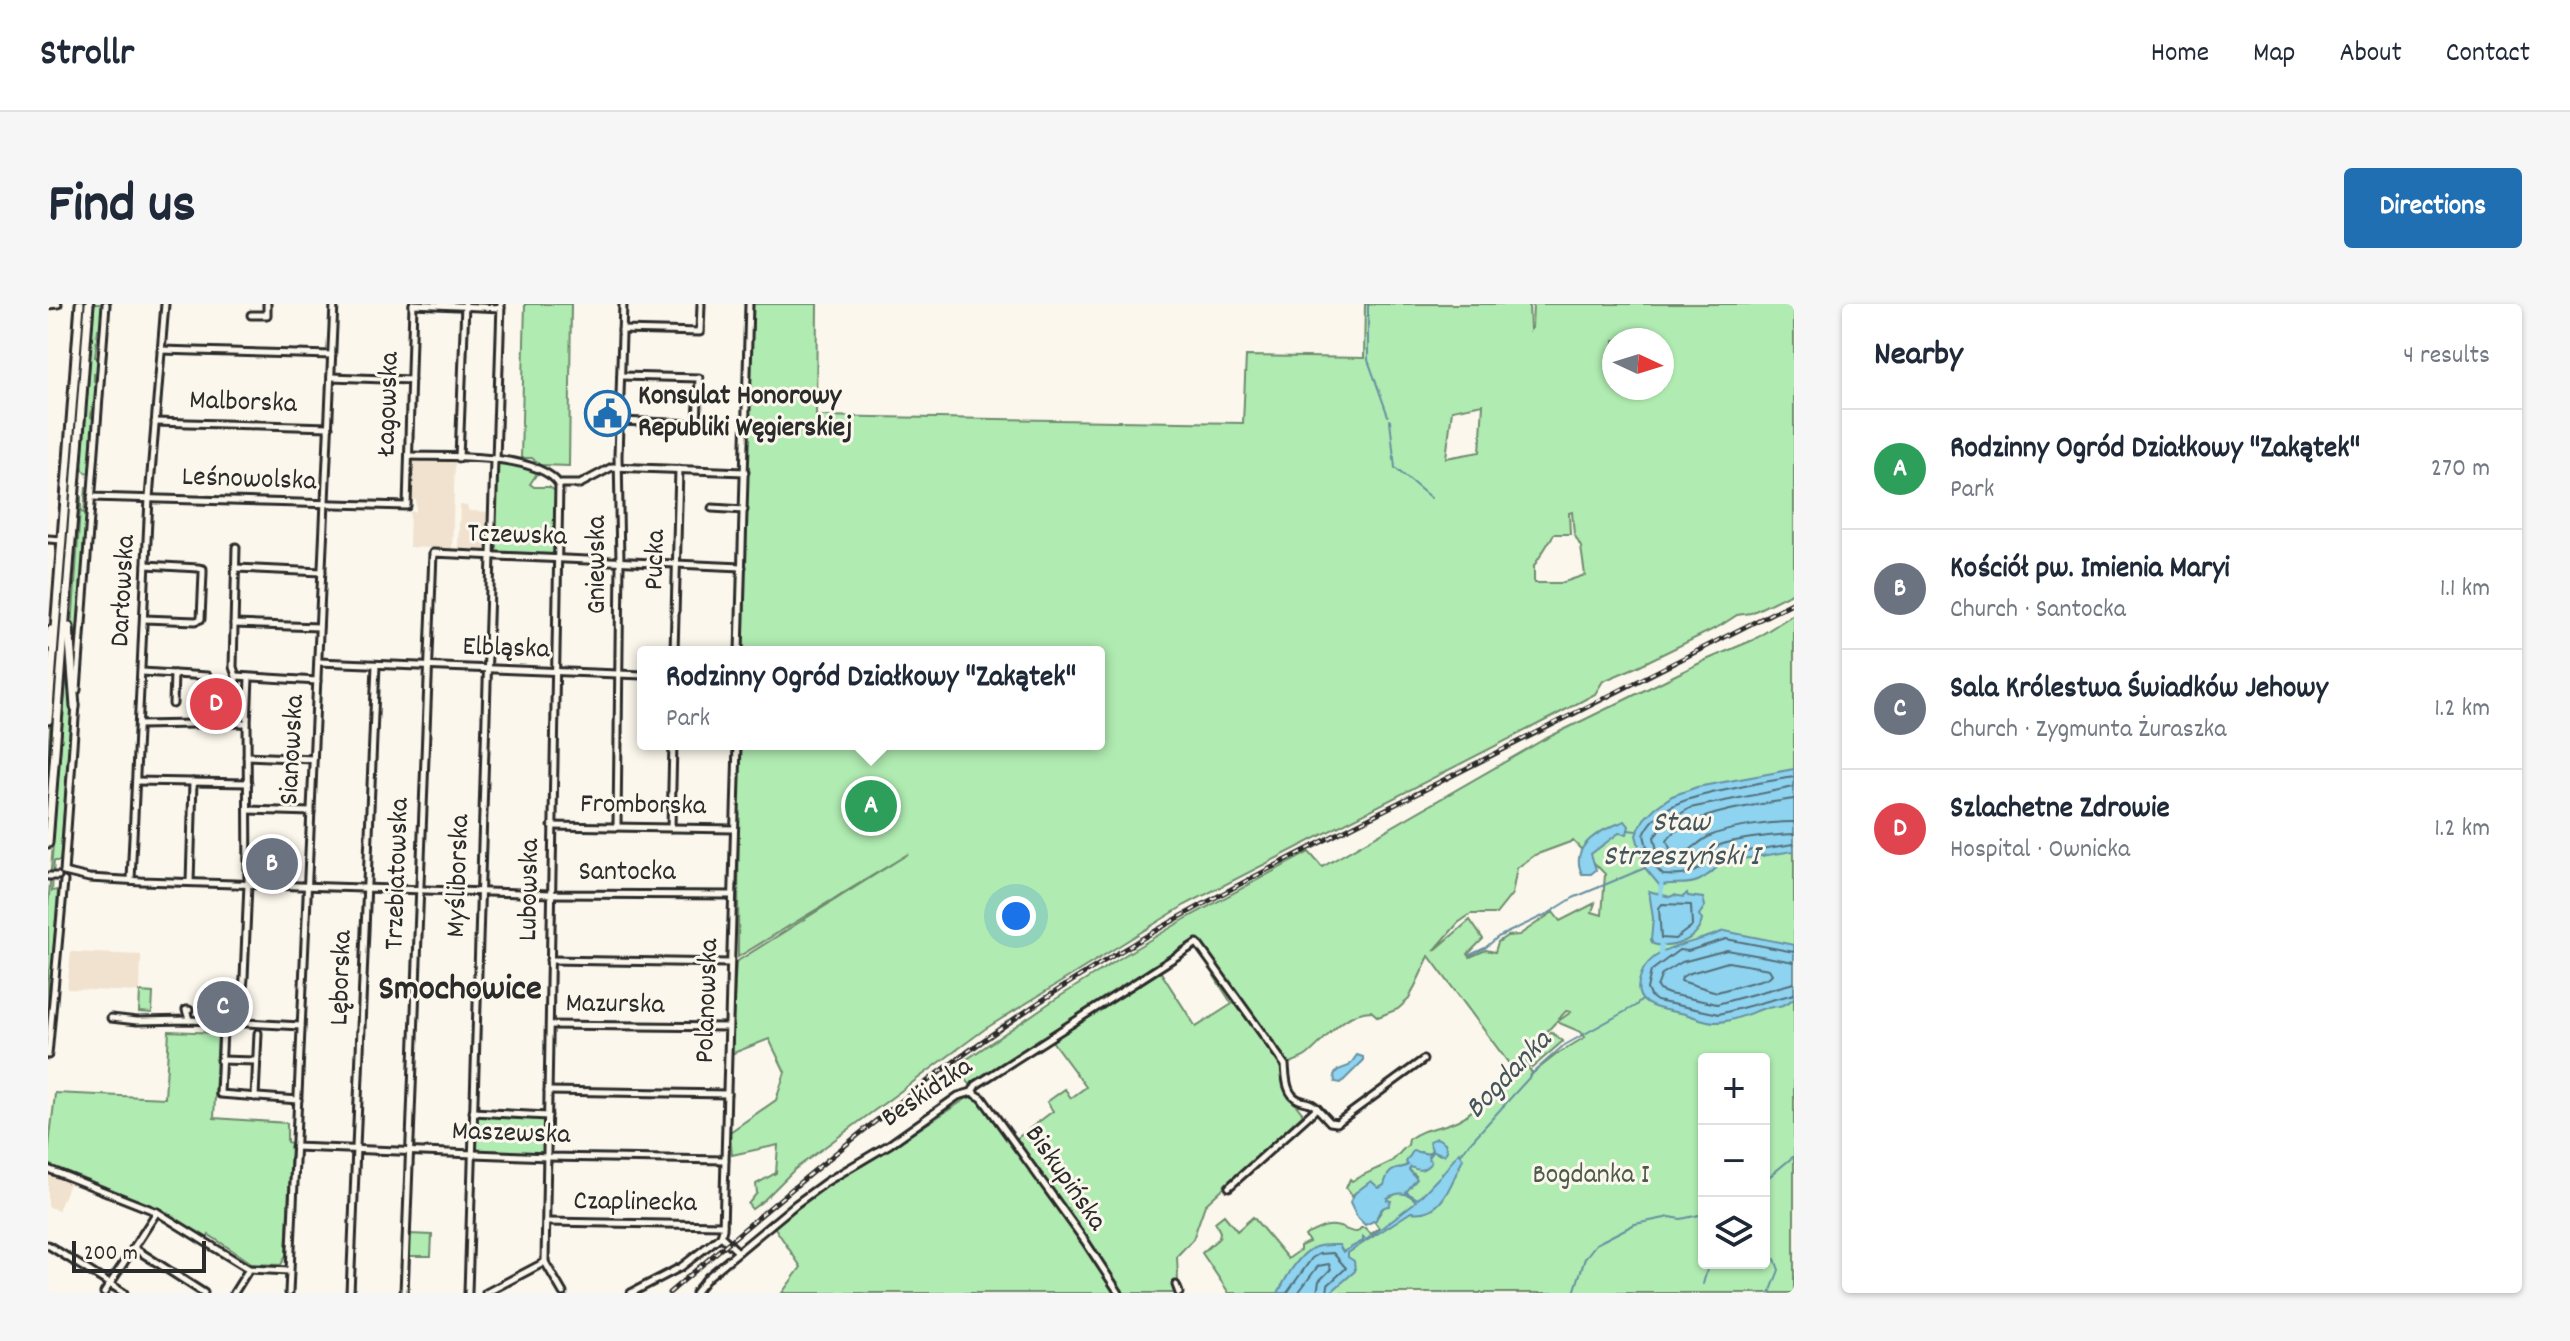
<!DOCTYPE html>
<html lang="en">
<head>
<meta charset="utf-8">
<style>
  :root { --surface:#fff; --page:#f6f6f7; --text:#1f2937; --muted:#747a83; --line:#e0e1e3; --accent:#1f6fb2 }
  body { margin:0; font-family:Dekko,sans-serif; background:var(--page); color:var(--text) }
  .controls { position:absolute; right:24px; bottom:24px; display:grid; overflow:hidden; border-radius:8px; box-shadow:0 2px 6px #0004 }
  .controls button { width:72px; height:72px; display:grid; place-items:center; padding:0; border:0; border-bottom:2px solid var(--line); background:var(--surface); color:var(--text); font:40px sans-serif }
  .compass { position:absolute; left:1554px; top:24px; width:72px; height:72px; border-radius:50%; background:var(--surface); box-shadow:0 2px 6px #0004; rotate:94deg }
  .scale { position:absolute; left:24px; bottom:20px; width:134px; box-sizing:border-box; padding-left:8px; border:4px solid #2b2b2b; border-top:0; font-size:22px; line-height:28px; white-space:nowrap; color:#2b2b2b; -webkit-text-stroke:6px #fbf7ec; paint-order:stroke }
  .you { position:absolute; left:968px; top:612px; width:28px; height:28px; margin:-20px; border:6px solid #fff; border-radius:50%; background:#1a73e8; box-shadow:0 0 0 12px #1a73e833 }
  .badge { display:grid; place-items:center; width:52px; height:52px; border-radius:50%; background:var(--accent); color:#fff; font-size:26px; font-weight:700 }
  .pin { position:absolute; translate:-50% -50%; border:4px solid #fff; box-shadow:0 2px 8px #0006 }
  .popup { position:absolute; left:589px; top:342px; width:468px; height:104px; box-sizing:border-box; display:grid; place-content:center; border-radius:8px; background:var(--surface); filter:drop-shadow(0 2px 6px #0005); font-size:26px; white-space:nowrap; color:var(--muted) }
  .popup b { font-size:30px; color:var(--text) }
  .popup::after { content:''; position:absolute; left:50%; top:100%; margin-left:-16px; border:16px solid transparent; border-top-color:var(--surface) }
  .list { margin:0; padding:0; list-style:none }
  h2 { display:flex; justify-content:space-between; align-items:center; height:104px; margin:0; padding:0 32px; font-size:34px }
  h2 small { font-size:26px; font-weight:400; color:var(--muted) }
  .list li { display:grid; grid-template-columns:52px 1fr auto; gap:24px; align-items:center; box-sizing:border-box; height:120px; padding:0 32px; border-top:2px solid var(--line) }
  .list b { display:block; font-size:30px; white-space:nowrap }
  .list p { margin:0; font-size:26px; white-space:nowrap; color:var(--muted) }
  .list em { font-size:26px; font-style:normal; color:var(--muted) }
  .icon { flex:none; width:44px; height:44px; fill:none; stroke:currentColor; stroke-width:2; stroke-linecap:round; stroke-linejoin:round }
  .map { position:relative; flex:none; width:1746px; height:989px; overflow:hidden; border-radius:8px }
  header { display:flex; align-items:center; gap:48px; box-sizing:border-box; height:112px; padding:0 40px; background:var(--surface); border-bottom:2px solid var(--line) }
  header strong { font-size:38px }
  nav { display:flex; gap:44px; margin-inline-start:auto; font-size:28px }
  .intro { display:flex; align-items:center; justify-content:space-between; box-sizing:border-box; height:192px; padding:0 48px }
  h1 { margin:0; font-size:56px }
  .button { padding:20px 36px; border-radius:8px; background:var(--accent); color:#fff; font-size:28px; font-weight:700 }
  main { display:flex; gap:48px; padding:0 48px }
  aside { flex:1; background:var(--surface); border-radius:8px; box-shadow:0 2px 6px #0004 }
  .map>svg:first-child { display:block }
  .built { fill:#f0e2ce }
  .green { fill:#b0ebb1; stroke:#6e8b6e; stroke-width:2; fill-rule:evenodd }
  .water { fill:#8ed3ef; stroke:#6690a1; stroke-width:2 }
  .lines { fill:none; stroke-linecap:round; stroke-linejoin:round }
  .shore { stroke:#536e79; stroke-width:2 }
  .stream { stroke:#6690a1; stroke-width:2 }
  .canal { stroke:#8ed3ef; stroke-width:5 }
  .minor-casing { stroke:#2b2b2b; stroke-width:11 }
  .major-casing { stroke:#2b2b2b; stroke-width:13 }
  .minor { stroke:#fbf7ec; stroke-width:5 }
  .major { stroke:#fbf7ec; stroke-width:7 }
  .rail-casing { stroke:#2b2b2b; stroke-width:5 }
  .rail { stroke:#fbf7ec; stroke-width:2; stroke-dasharray:6; stroke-linecap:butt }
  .labels { text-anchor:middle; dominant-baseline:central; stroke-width:6; stroke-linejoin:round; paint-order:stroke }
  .poi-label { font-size:28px; font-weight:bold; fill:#2b2b2b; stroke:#fbf7ec; text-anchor:start }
  .street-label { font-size:28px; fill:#2b2b2b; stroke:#fbf7ec }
  .park-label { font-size:28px; fill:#4c5b4c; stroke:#fbf7ec }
  .water-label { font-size:30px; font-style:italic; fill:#44555c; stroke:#fbf7ec }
  .district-label { font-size:36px; font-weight:bold; fill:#2b2b2b; stroke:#fbf7ec }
</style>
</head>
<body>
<header>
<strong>Strollr</strong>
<nav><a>Home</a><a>Map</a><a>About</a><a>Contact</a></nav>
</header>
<div class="intro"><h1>Find us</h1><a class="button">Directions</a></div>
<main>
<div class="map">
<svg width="1746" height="989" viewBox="0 0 1746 989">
  <rect width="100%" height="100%" fill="#fbf7ec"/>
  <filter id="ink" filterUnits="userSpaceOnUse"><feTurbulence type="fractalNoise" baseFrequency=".0125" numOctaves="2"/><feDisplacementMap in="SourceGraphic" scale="16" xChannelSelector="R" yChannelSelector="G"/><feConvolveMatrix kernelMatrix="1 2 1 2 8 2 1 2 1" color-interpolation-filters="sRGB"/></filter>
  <g filter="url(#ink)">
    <g class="built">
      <polygon points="364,156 407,158 404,245 361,243 362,208 368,207 368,196 362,195"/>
      <polygon points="412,201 419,202 421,207 442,208 440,246 431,246 430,249 413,248 410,245"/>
      <polygon points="23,648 93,651 92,688 19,685"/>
      <polygon points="0,868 22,877 10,907 0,902"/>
    </g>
    <g class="green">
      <polygon points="34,0 39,0 0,505 0,451"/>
      <polygon points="46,0 55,0 53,25 50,25 47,53 51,54 50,69 46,70 46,77 49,78 47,101 44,104 43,113 46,115 41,170 35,166 34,159"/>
      <polygon points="477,0 523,0 521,162 492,161 484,154 473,154"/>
      <path d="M704,0H769L768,112L1195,119L1198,52L1316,54L1317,0H1481L1482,26L1484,24L1485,0H1746V288L1703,309L1689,311L1672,322L1586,364L1555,377L1547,390L1504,413L1137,601L937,725L747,865L716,896L704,905L700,900L709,889L708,880L728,869L730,841L684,851L682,828L728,796L737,768L721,735L683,750L688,658L860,550L690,653L691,440H1051V348H962L961,344L955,348H694ZM1566,36H1614V84H1566ZM1435,100L1432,148L1398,154L1404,106ZM1524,208L1526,230L1533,243L1537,271L1513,279H1486V262L1506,230H1522L1521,209Z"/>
      <polygon points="452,159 479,163 490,168 482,180 486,183 501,183 509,188 507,246 503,251 449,250 446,244 449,244 449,241 446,240 449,161"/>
      <polygon points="38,183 41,183 27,369 24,324 33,191 33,208 36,209"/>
      <path d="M1746,310V989H1181L1154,949L1171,934L1172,928L1167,918L1176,911L1189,927L1205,913L1240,955L1252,946V942L1261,938L1257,932L1259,930C1268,927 1277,920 1287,922C1296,923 1300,928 1309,928L1313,924H1317L1323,930L1331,924L1326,917C1331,911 1338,902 1339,894L1352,888L1364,892L1358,888L1368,872L1361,866L1363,862L1385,847L1392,851L1384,846L1380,850L1372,848L1337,881L1331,884L1307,889L1304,892L1298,884L1302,875L1304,877C1316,870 1329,865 1341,859C1348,855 1353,846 1360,841L1361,835C1376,824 1387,825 1403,819C1430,810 1445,782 1462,761L1381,652L1361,695L1350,705L1330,713L1323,707C1295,708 1279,735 1259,751C1251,757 1243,757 1236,763L1238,788L1255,810L1157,901L1145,935L1129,952L1130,977L1125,983L1130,989H1074L968,835L1005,807L999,798L1017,785L1023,794L1038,783L1004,737L1112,667L1148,723L1184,700L1166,672L1170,666L1150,637L923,781L906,764L1003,698L1085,646L1139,614L1261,548L1274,563L1495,436L1658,356L1705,336ZM1525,537L1557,570L1554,611L1544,608L1547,599L1512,617L1505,608L1471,631L1459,632L1450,638L1447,648L1438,646L1422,653L1420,650L1435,635L1422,616L1386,647L1410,619L1423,610H1448L1464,590L1469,564L1487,551ZM1518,707L1523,708L1509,718L1533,728L1537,733L1509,750L1481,772L1484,768L1477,761V758L1484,764L1515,737L1503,728L1496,737L1481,747ZM1656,755H1716V959H1656Z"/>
      <polygon points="20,347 24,409 12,557 6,557 4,587 10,586 0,718 0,604"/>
      <polygon points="92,688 105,689 104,709 91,708"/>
      <path d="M121,727L170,729L166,814L239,819V838L243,839L238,951L233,961L205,960L161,931L159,934L100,901L0,863C0,838 5,814 7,789L117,794Z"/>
      <polygon points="921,793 931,794 1036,940 1068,989 734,989 753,963 725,921 760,893 840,845"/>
      <polygon points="433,810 497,813 498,851 427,849 428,812"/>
      <polygon points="361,930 384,931 383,952 360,952"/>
    </g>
    <g class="water">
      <path d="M1746,465V547L1681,557C1669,561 1662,571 1652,576C1639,583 1623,577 1612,582L1597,564L1588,531L1596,515L1607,504L1624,492L1649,483Z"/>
      <path d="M1577,517L1581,522L1579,530L1571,529L1543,550L1548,566L1543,570H1534C1520,540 1555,525 1577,517Z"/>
      <path d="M1601,587L1622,593L1626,591L1635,593L1639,589L1640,592L1655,594L1657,602L1651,611L1654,616C1650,636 1624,646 1605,640L1603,636L1605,614Z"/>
      <path d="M1676,627L1746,641V694C1736,704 1726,702 1714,705C1699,710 1683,718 1667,718C1655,718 1644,711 1632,709C1610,705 1581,702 1593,671C1596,661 1604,654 1613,649C1632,639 1656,636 1676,627Z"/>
      <polygon points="1309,751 1315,753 1315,757 1293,779 1287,778 1286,771 1290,766 1301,762"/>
      <path d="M1389,834L1397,839L1399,847L1396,851L1385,847L1380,853L1383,859C1376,866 1372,868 1363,863L1361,866L1369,875L1358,888L1370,895L1395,869L1411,848L1415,855C1402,880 1396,913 1363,908L1300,949V953L1306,957L1307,967L1282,989H1230C1238,974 1250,951 1265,944C1272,940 1283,941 1291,941L1295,948L1315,937V933L1318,936L1366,899L1368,897C1359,887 1349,888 1339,894V896L1343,897L1341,902C1333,902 1330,909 1328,916L1317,921L1309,913L1302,898L1307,889L1323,877L1331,884L1336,881C1341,862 1348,867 1360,861L1358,858L1365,847L1380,850L1384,846L1381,837Z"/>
    </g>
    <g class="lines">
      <g class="shore">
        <path d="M1746,473C1725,476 1704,480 1683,485C1651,492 1611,497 1596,531L1603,559L1615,571C1655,574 1648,560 1679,550L1746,540"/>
        <path d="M1746,483L1642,504L1619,518L1606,533C1608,542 1610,556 1619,561C1637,570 1651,551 1665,544C1682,535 1726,531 1746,530"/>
        <path d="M1746,495C1714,500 1635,509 1619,537L1623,547C1638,556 1648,538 1662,532C1682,523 1724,518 1746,518"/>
        <polygon points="1614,600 1643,601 1644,622 1627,635 1613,634 1611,604"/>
        <polyline points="1746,648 1678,635 1640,647 1631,646 1603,667 1599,685 1602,692 1609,697 1671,710 1746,690"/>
        <polygon points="1680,658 1721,665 1724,670 1720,674 1669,688 1633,677 1634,673 1639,670"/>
        <polyline points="1746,658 1679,646 1634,658 1614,670 1609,683 1611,686 1621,690 1669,700 1746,679"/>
        <polyline points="1239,989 1264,954 1271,950 1285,949 1298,964 1280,981 1279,989"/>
        <polyline points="1250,989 1270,962 1281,960 1283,965 1271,977 1269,989"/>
      </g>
      <g class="stream">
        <polyline points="1320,0 1320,56 1340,112"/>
        <polyline points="1342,116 1347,164 1383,194"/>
        <polyline points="1580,526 1588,527"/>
        <polyline points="1501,609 1525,594 1597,564"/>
        <polyline points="1422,651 1437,644 1450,633 1499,610"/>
        <polyline points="1412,850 1488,766 1515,742 1587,702 1594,696"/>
        <polyline points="1716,877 1746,852"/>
        <polyline points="1716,946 1723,951"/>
        <polyline points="1655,980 1661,959"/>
        <polyline points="1526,989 1537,954 1548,940 1587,920 1622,913 1633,915 1656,910"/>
        <polyline points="1722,989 1731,966 1727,955"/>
      </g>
      <g class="canal">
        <polyline points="1613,582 1613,590"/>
        <polyline points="1613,642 1613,649"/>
      </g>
      <defs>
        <g id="minor">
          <polyline points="365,0 453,4"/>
          <polyline points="0,1 10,0"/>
          <polyline points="203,11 219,11 219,0"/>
          <polyline points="574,26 652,28 653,0"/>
          <polyline points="113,46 284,51"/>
          <polyline points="283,73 363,76"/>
          <polyline points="571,117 649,120 651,74 573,72"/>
          <polyline points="107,118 281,123"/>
          <path d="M361,152C398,153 488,148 511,180H532L564,163L697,168"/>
          <polyline points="411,154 417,0"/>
          <polyline points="448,156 453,0"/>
          <polyline points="511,180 497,958 515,989"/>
          <polyline points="43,193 359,202 365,0"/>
          <polyline points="664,204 696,206"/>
          <polyline points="0,235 14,236"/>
          <polyline points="188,264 274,268"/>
          <polyline points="96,315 148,317 153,315 155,269 155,265 150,264 98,261"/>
          <polyline points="186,320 271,323"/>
          <polyline points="626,348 631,165"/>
          <polyline points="691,348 701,0"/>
          <polyline points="270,358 595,371"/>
          <polyline points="94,368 159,372 157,401"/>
          <polyline points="188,372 269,377"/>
          <polyline points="29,386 58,0"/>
          <polyline points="125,400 126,370"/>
          <polyline points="186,419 188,372 185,363 188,243"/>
          <polyline points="91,421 199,419"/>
          <polyline points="199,452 265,455"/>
          <polyline points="88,477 200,479"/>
          <polyline points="200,506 263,508"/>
          <polyline points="504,522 686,525"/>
          <polyline points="569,522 572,257 570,152 575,0"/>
          <polyline points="623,524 625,440"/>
          <polyline points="16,568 41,574 93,577 503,590 684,591"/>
          <polyline points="16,568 28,400"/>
          <polyline points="0,572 10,572"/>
          <polyline points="83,576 101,194 117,0"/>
          <polyline points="142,578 145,478"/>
          <polyline points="502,656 682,659"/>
          <polyline points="63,714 89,717 142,716 253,722"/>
          <polyline points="141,715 138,706 141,706"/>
          <polyline points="192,719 196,674 200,580 199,419 201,374"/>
          <polyline points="502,721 680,723"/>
          <polyline points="175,725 172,790 250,796"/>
          <polyline points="0,751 16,577"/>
          <polyline points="172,756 208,757"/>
          <polyline points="500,787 679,790"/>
          <polyline points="924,788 934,794 1037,937 1071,989"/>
          <polyline points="207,793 210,729"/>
          <polyline points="1269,804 1282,818 1289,819 1375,756"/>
          <polyline points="425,808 500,812"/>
          <polyline points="247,843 500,853 677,856"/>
          <polyline points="0,865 109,908 201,965 241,967"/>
          <polyline points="499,918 675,921"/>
          <polyline points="673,932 675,925 689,440"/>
          <polyline points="673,932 690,948"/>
          <polyline points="0,941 76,989"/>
          <polyline points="86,944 156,989"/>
          <polyline points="1128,981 1131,989"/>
          <polyline points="56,989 109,908"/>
          <polyline points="186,989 201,965"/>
          <polyline points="241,989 286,0"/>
          <polyline points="302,989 328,361"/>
          <polyline points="356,989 385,249 694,263"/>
          <polyline points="420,989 446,156"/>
          <polyline points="438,989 497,958"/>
          <polyline points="583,989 633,963 673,932"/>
          <path d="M647,989L660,973L748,900L778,878L842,840L910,792L924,788L928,781L1149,639L1237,761C1238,773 1238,791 1251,796C1259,799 1262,797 1269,804L1181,883"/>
        </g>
        <g id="major">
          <polyline points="21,323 27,403"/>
          <polyline points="0,341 3,326"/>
          <polyline points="0,416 32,0"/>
          <polyline points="0,539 41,0"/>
        </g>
      </defs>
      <use href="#minor" class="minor-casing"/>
      <use href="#major" class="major-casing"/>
      <use href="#minor" class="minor"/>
      <use href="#major" class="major"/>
      <defs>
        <path id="rail" d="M621,989C750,879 877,770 1021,679C1131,609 1249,550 1366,491C1492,426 1619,362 1746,298"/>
      </defs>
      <use href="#rail" class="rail-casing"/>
      <use href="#rail" class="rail"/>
    </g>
  </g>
  <defs>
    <symbol id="civic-ring" viewBox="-11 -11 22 22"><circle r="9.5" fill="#fbf7ec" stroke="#1f6fb2" stroke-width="1.5"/><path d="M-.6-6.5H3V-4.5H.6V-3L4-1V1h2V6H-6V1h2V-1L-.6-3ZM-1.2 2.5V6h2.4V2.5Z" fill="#1f6fb2"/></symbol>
  </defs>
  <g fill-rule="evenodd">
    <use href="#civic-ring" x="534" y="84" width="51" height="51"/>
  </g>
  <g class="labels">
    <g class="poi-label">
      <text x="590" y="94">Konsulat Honorowy<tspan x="590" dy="32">Republiki Węgierskiej</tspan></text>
    </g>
    <g class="street-label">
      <text transform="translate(195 100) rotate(2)">Malborska</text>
      <text transform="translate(342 100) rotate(-88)">Łagowska</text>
      <text transform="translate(201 177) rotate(2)">Leśnowolska</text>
      <text transform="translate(469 233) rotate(2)">Tczewska</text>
      <text transform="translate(609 256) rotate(-88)">Pucka</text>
      <text transform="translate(551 261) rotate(-90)">Gniewska</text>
      <text transform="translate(77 287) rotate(-87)">Darłowska</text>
      <text transform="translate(458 346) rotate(2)">Elbląska</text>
      <text transform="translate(246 446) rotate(-87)">Sianowska</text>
      <text transform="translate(595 503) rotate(1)">Fromborska</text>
      <text transform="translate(351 570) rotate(-88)">Trzebiatowska</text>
      <text x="579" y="570">Santocka</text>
      <text transform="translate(412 572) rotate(-88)">Myśliborska</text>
      <text transform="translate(483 586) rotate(-89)">Lubowska</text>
      <text transform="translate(295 674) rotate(-88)">Lęborska</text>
      <text transform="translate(661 697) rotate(-88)">Polanowska</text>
      <text transform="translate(567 702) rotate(1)">Mazurska</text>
      <text transform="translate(880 790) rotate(-34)">Beskidzka</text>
      <text transform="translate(463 831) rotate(2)">Maszewska</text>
      <text transform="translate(1016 875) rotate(55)">Biskupińska</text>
      <text transform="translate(587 900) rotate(1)">Czaplinecka</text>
    </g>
    <g class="park-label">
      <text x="1543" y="873">Bogdanka I</text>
    </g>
    <g class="water-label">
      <text x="1633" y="520">Staw<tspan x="1633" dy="34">Strzeszyński I</tspan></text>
      <text transform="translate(1462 772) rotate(-46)">Bogdanka</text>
    </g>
    <g class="district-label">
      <text x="412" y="687">Smochowice</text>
    </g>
  </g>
</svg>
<div class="controls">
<button>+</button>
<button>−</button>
<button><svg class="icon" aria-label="layers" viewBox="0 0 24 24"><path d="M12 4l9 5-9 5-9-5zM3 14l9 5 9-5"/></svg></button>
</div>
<svg class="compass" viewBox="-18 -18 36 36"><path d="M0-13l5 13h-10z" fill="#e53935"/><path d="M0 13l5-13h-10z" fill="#747a83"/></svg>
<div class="scale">200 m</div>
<div class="you"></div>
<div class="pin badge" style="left:823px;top:502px;background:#2e9e5b">A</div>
<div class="popup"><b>Rodzinny Ogród Działkowy &quot;Zakątek&quot;</b>Park</div>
<div class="pin badge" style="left:224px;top:560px;background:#6b7280">B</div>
<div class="pin badge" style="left:175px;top:703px;background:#6b7280">C</div>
<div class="pin badge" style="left:168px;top:400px;background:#e0444e">D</div>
</div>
<aside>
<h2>Nearby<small>4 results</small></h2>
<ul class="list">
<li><span class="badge" style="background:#2e9e5b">A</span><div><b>Rodzinny Ogród Działkowy &quot;Zakątek&quot;</b><p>Park</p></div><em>270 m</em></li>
<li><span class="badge" style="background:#6b7280">B</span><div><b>Kościół pw. Imienia Maryi</b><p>Church · Santocka</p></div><em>1.1 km</em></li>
<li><span class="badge" style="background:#6b7280">C</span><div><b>Sala Królestwa Świadków Jehowy</b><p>Church · Zygmunta Żuraszka</p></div><em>1.2 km</em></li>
<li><span class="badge" style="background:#e0444e">D</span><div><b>Szlachetne Zdrowie</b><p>Hospital · Ownicka</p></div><em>1.2 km</em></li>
</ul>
</aside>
</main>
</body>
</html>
